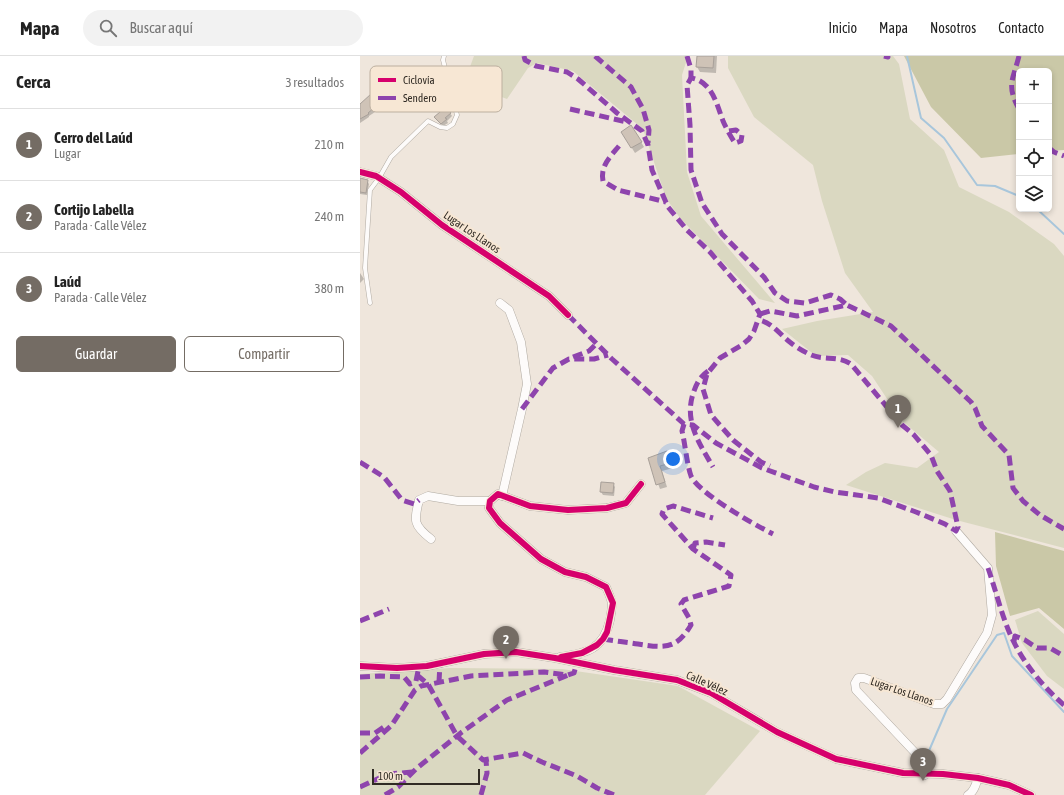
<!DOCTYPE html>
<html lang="es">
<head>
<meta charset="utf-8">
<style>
  :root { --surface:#fff; --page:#f2f2f2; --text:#222; --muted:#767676; --line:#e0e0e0; --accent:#746c64 }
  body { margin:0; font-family:"Asap Condensed",sans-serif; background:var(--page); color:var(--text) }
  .controls { position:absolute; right:12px; top:12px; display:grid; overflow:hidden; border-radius:6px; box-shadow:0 2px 6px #0003 }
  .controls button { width:36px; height:36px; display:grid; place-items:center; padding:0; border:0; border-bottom:1px solid var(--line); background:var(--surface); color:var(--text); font:20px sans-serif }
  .scale { position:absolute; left:12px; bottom:10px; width:108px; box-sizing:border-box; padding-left:4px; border:2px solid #312b24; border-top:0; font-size:11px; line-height:14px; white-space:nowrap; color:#312b24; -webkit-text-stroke:3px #f7e7d4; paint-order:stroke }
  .you { position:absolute; left:313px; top:403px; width:14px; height:14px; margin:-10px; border:3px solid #fff; border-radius:50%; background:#1a73e8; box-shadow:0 0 0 6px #1a73e833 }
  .badge { display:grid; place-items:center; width:26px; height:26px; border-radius:50%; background:var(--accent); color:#fff; font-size:13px; font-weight:700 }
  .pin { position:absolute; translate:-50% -33px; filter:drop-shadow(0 1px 2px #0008) }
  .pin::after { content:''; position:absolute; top:21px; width:14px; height:12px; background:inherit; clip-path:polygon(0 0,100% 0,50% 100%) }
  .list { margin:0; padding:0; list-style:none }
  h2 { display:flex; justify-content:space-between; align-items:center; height:52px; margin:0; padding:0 16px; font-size:17px }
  h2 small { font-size:13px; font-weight:400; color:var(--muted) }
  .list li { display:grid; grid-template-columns:26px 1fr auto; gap:12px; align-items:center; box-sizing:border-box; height:72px; padding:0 16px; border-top:1px solid var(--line) }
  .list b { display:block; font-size:15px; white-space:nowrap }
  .list p { margin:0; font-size:13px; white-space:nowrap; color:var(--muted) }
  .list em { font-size:13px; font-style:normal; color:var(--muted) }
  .actions { display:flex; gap:8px; padding:12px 16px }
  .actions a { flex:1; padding:9px 0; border:1px solid var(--accent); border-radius:6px; text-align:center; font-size:14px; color:var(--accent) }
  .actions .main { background:var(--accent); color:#fff }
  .icon { flex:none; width:22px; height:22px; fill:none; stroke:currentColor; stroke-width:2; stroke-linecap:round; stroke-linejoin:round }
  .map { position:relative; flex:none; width:704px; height:739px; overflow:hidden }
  header { display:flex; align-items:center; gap:24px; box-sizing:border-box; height:56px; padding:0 20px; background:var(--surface); border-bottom:1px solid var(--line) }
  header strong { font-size:19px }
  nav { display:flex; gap:22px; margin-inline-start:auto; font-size:14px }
  .search { width:280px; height:36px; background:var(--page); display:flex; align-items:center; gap:10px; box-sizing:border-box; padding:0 14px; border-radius:22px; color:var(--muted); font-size:15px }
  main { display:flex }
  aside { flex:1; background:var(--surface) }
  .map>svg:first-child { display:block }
  .green { fill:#dad8c1 }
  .forest { fill:#cac8a7 }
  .shadow { fill:#0003 }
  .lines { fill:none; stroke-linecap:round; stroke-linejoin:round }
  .stream { stroke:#a8c6db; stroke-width:2 }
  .building { fill:#cfc3b7; stroke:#a8a099 }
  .service-casing { stroke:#b0aaa2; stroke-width:5 }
  .minor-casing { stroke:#b0aaa2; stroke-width:9 }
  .service { stroke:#fdfbfa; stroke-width:4 }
  .minor { stroke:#fdfbfa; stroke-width:8 }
  .quiet { stroke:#8e44ad; stroke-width:5; stroke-dasharray:10 5; stroke-linecap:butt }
  .cycleway-casing { stroke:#f7e7d4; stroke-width:8 }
  .cycleway { stroke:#d6006c; stroke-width:6 }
  .labels { text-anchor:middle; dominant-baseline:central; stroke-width:4; stroke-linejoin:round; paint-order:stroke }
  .street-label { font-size:11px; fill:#312b24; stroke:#f7e7d4 }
  .key { fill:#f7e7d4; stroke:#bcaf9f; stroke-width:1 }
  .key-label { font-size:11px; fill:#312b24 }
</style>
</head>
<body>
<header>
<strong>Mapa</strong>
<div class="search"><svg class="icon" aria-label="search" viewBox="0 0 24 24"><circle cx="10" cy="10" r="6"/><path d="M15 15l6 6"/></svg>Buscar aquí</div>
<nav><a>Inicio</a><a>Mapa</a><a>Nosotros</a><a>Contacto</a></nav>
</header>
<main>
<aside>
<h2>Cerca<small>3 resultados</small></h2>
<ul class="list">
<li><span class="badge">1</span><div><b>Cerro del Laúd</b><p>Lugar</p></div><em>210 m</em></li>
<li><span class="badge">2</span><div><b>Cortijo Labella</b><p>Parada · Calle Vélez</p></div><em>240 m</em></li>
<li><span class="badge">3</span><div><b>Laúd</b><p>Parada · Calle Vélez</p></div><em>380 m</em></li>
</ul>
<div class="actions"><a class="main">Guardar</a><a>Compartir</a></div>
</aside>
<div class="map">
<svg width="704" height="739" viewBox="0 0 704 739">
  <rect width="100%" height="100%" fill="#efe6dc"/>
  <g class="green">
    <polygon points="114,0 328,0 322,19 327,116 341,160 415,247 399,243 320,162 306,142 283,73 213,15 177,7 168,12 147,43 104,27"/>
    <polygon points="368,0 533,0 539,8 550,63 584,94 599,131 649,156 694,188 704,200 704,492 596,464 486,429 506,416 525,407 557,412 579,396 541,364 512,320 488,299 456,300 422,273 457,265 513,256 485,217 462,145 453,109 394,61 368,12"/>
    <polygon points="678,555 704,578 704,633 687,620 662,587 655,564"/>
    <polygon points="90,612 202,613 318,630 400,675 345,739 0,739 0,618"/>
  </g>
  <g class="forest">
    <polygon points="544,0 704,0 704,94 689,95 689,15 659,15 659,98 621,102 571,51"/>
    <polygon points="635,476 704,495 704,573 679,552 650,560 636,510"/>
  </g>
  <g class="shadow">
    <polygon points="338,0 357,0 356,17 340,16 337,11"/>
    <polygon points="17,46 18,49 13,54 15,56 9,60 9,61 0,67 0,49"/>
    <polygon points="90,57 92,60 87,65 88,67 83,70 75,62"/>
    <polygon points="265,81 281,86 284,91 275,97"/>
    <polygon points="0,123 7,125 9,128 7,139 0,138"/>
    <polygon points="0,217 4,223 0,227"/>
    <polygon points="307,397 313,412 302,415 307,431 300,433 289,403"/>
    <polygon points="242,427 253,428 255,431 254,440 243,439 241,436"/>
  </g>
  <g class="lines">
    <g class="stream">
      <polyline points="547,0 561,62 584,82 617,129 635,130 659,140"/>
      <polyline points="677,153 704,178"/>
      <polyline points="565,704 587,653 637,579 644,577 652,600 704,656"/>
    </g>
  </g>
  <g class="building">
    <polygon points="337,0 354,0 353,12 336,11"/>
    <polygon points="11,38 18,46 12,50 14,52 8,57 9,58 0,63 0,48"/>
    <polygon points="86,51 91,57 85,62 87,63 81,68 74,61"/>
    <polygon points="271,69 282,86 271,92 261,76"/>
    <polygon points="0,122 8,124 6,137 0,136"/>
    <polygon points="307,395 311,407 300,410 305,426 296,429 288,402"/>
    <polygon points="241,426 254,427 253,437 240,436"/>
  </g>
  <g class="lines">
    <defs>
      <polyline id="service" points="10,247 5,212 10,134 19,122 31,101 68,65 80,71 87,72 93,68 97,59 83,4 84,0"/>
      <g id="minor">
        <polyline points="0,116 16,120 41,136 82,169 189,240 208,259"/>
        <polyline points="140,247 149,254 161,286 167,328 162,353 142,440"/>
        <path d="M71,483C53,469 54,465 59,444L68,440L98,445H130"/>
        <path d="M200,601C227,597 243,594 250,564C253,546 253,547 246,531L226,521L205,516L181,503L140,467L129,452L130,445L138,438L170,450L208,454L247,452L266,447L281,428"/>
        <polyline points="0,610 37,612 67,610 124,598 156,596 195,602 254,614 317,624 351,637 417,676 476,703 543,717 583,718 618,722 649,729 671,739"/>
        <polyline points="565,719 562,704 496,634 495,627 498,622 504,622 574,648 582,648 587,643 627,577 632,559 628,512 596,475"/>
        <path d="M608,739C614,736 616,728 618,722"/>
      </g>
    </defs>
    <use href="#service" class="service-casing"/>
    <use href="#minor" class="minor-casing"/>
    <use href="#service" class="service"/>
    <use href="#minor" class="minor"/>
    <g class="quiet">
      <polyline points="164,0 165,4 176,10 207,16 218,23 257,57 282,75 288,89 292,114 308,151 327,174 350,196 392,245 400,258 394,275 389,283 382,289 360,302 347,318 343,333 351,359 373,384 401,406 410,410"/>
      <polyline points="235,0 271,31 283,53 289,74 288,87"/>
      <polyline points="327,0 331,13 331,22"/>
      <polyline points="524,0 528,1 527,0"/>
      <path d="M659,0C653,24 646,29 659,53"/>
      <polyline points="210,53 267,66"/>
      <path d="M369,75L376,74L382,79L381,85L375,87C371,81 366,72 363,65C357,49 352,25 331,22L327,29L330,69L331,114L342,147L362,178L404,221L415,237L427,245L445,247L471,239L480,243L487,249"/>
      <path d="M259,90C250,101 240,110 243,125L258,134L306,146"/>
      <polyline points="689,92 694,96 704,100"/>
      <polyline points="400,258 410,255 437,260 487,249 531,270 611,346 615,352 622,370 649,399 653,432 663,445 680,459 704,473"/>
      <path d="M208,259L252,303L324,368L333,369L356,387L402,412L454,431L475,436L518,442L556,456L585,468L596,475L598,471L590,435L577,415L571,399L554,379L542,369L491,308C478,299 463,305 449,298C443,295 436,291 431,287C420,279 412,266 398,264"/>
      <polyline points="213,301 229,295 237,287"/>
      <path d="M348,315C341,320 337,326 334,335C323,364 339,387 353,411"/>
      <polyline points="162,353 193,312 209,303 234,303 248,299"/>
      <path d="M324,368L322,375C325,387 327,409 331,420C338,437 395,469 413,478"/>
      <polyline points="0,406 24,421 42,444 54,448 59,444"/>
      <polyline points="333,493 335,487 346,486 365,489"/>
      <path d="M628,512C635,532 640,553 648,573C660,603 680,628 704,649"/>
      <polyline points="0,565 29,553"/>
      <path d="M243,583C255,585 266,586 278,588C304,592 316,594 331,569L329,562L321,548L324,544L369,530L371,519L333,493L302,458L304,453L313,450L353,462"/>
      <polyline points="654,585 655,580 665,584 677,592 690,592 704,600"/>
      <polyline points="57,619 68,628 97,680 123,704 163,697 182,706 217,720 237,732 254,739"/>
      <polyline points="0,621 20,620 44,621 50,628 56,625 58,615"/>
      <polyline points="79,626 80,607"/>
      <polyline points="0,677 15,677 24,671"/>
      <polyline points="0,697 31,670 55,634 61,630 111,620 184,616 208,619 214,617 217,606"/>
      <polyline points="0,731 28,718 53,716"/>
      <polyline points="25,739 38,731 57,712 102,676 147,644 208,619"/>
      <polyline points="121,739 127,717 126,704"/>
    </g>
    <defs>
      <g id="cycleway">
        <polyline points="0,116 16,120 41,136 82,169 189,240 208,259"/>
        <polyline points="201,601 222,597 237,589 243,583 247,576 253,547 246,531 226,521 205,516 181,503 140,467 129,452 130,445 138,438 170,450 208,454 247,452 266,447 281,428"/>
        <polyline points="0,610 37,612 67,610 124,598 156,596 195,602 254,614 317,624 351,637 417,676 476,703 543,717 583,718 618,722 649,729 671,739"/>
      </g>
    </defs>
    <use href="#cycleway" class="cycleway-casing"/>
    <use href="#cycleway" class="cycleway"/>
  </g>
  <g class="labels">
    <g class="street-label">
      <text transform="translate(112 176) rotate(34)">Lugar Los Llanos</text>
      <text transform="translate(347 627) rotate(24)">Calle Vélez</text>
      <text transform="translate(542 635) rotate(19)">Lugar Los Llanos</text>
    </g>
  </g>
  <rect x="10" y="10" width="132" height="46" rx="6" class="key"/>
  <rect x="18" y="22" width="18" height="4" fill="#d6006c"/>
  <rect x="18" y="40" width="18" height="4" fill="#8e44ad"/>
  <g class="key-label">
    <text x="43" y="28">Ciclovía</text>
    <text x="43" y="46">Sendero</text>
  </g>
</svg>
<div class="controls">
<button>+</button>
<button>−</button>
<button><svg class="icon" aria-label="locate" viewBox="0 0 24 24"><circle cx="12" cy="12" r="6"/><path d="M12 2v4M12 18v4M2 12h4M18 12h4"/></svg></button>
<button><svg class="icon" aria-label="layers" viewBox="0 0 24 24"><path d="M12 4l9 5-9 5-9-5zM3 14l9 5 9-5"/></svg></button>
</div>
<div class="scale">100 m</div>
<div class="you"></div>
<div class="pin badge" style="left:538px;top:372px">1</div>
<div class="pin badge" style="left:146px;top:603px">2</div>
<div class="pin badge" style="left:563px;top:725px">3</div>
</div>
</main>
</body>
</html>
